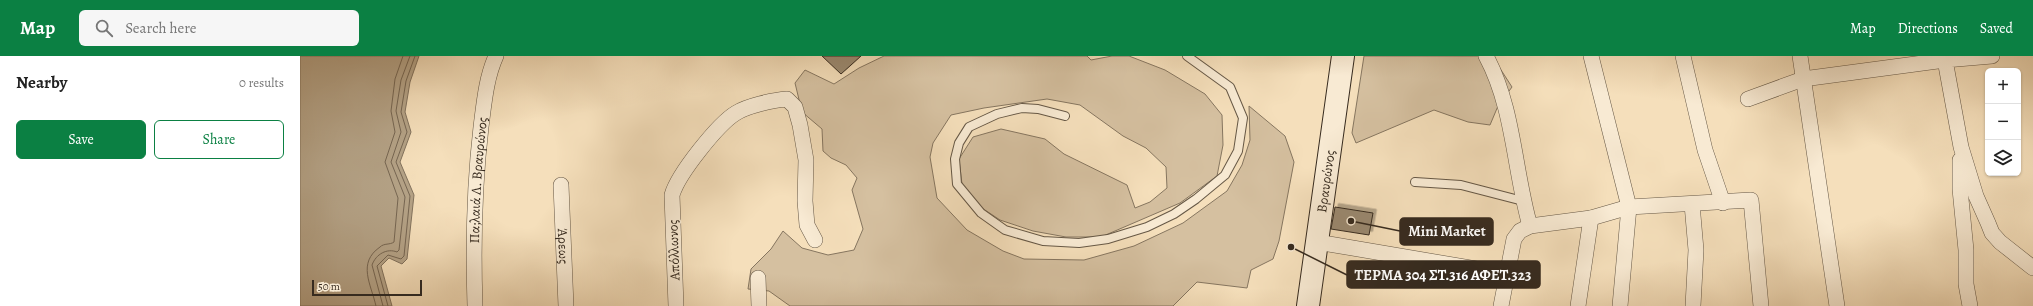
<!DOCTYPE html>
<html lang="en">
<head>
<meta charset="utf-8">
<style>
  :root { --surface:#fff; --page:#f6f6f6; --text:#222; --muted:#767676; --line:#e0e0e0; --accent:#0b8043 }
  body { margin:0; font-family:Alegreya,serif; background:var(--page); color:var(--text) }
  .controls { position:absolute; right:12px; top:12px; display:grid; overflow:hidden; border-radius:6px; box-shadow:0 1px 3px #0004 }
  .controls button { width:36px; height:36px; display:grid; place-items:center; padding:0; border:0; border-bottom:1px solid var(--line); background:var(--surface); color:var(--text); font:20px sans-serif }
  .scale { position:absolute; left:12px; bottom:10px; width:110px; box-sizing:border-box; padding-left:4px; border:2px solid #372b1f; border-top:0; font-size:11px; line-height:14px; white-space:nowrap; color:#372b1f; -webkit-text-stroke:3px #f8ead3; paint-order:stroke }
  .list { margin:0; padding:0; list-style:none }
  h2 { display:flex; justify-content:space-between; align-items:center; height:52px; margin:0; padding:0 16px; font-size:17px }
  h2 small { font-size:13px; font-weight:400; color:var(--muted) }
  .actions { display:flex; gap:8px; padding:12px 16px }
  .actions a { flex:1; padding:9px 0; border:1px solid var(--accent); border-radius:6px; text-align:center; font-size:14px; color:var(--accent) }
  .actions .main { background:var(--accent); color:#fff }
  .icon { flex:none; width:22px; height:22px; fill:none; stroke:currentColor; stroke-width:2; stroke-linecap:round; stroke-linejoin:round }
  .map { position:relative; flex:none; width:1733px; height:250px; overflow:hidden }
  header { display:flex; align-items:center; gap:24px; box-sizing:border-box; height:56px; padding:0 20px; background:var(--accent); color:#fff }
  header strong { font-size:19px }
  nav { display:flex; gap:22px; margin-inline-start:auto; font-size:14px }
  .search { width:280px; height:36px; background:var(--page); display:flex; align-items:center; gap:10px; box-sizing:border-box; padding:0 14px; border-radius:6px; color:var(--muted); font-size:15px }
  main { display:flex }
  aside { flex:1; background:var(--surface) }
  .map>svg:first-child { display:block }
  .green { fill:#d5c0a0; stroke:#867660 }
  .water { fill:#b4a286; stroke:#82725d }
  .lines { fill:none; stroke-linecap:round; stroke-linejoin:round }
  .shore { stroke:#766652; stroke-width:1 }
  .building { fill:#9a8970; stroke:#372b1f; filter:url(#shadow) }
  .lane-casing { stroke:#665846; stroke-width:10 }
  .street-casing { stroke:#665846; stroke-width:16 }
  .secondary-casing { stroke:#372b1f; stroke-width:24 }
  .lane { stroke:#f8ead3; stroke-width:8 }
  .street { stroke:#f8ead3; stroke-width:15 }
  .secondary { stroke:#f8ead3; stroke-width:22 }
  .labels { text-anchor:middle; dominant-baseline:central; stroke-width:3; stroke-linejoin:round; paint-order:stroke }
  .street-label { font-size:14px; fill:#372b1f; stroke:#f8ead3 }
  .leader { fill:none; stroke:#372b1f; stroke-width:1.5 }
  .callout-dot { fill:#372b1f; stroke:#f8ead3; stroke-width:1.5 }
  .callout { fill:#372b1f; stroke:#372b1f; stroke-width:1.5 }
  .callout-label { font-size:15px; text-anchor:middle; font-weight:bold; fill:#fff }
</style>
</head>
<body>
<header>
<strong>Map</strong>
<div class="search"><svg class="icon" aria-label="search" viewBox="0 0 24 24"><circle cx="10" cy="10" r="6"/><path d="M15 15l6 6"/></svg>Search here</div>
<nav><a>Map</a><a>Directions</a><a>Saved</a></nav>
</header>
<main>
<aside>
<h2>Nearby<small>0 results</small></h2>
<ul class="list">
</ul>
<div class="actions"><a class="main">Save</a><a>Share</a></div>
</aside>
<div class="map">
<svg width="1733" height="250" viewBox="0 0 1733 250">
  <defs>
    <filter id="shadow"><feDropShadow dx="3.5" dy="-3.5" stdDeviation="0" flood-color="#0004"/></filter>
  </defs>
  <rect width="100%" height="100%" fill="#f5dfbb"/>
  <filter id="stains"><feTurbulence type="fractalNoise" baseFrequency=".005" numOctaves="4"/><feColorMatrix values="0 0 0 0 .2 0 0 0 0 .09 0 0 0 0 .02 0 0 0 .5 -.17"/></filter>
  <radialGradient id="worn" r=".72"><stop offset=".6" stop-color="#630" stop-opacity="0"/><stop offset="1" stop-color="#630" stop-opacity=".3"/></radialGradient>
  <g class="green">
    <polygon points="584,0 787,0 791,4 812,0 829,0 865,14 905,38 922,59 923,89 917,120 880,147 801,181 766,181 733,175 700,164 676,148 662,128 659,103 673,81 701,73 745,83 764,98 827,129 835,152 850,146 867,132 866,111 846,92 823,80 780,49 747,43 684,52 651,59 633,87 630,101 637,142 667,174 703,195 724,203 784,204 834,190 883,167 927,135 942,109 950,84 949,50 985,80 994,106 979,185 973,203 951,214 947,232 897,226 873,250 490,250 469,235 448,233 451,213 471,193 483,175 502,192 528,199 554,194 563,173 552,134 557,122 546,109 531,102 523,95 522,73 502,56 495,27 505,14 534,28 559,12"/>
    <polygon points="1064,0 1192,0 1212,31 1198,50 1190,69 1168,66 1134,54 1056,87 1052,77"/>
  </g>
  <polygon class="water" points="0,0 119,0 110,26 105,56 111,76 100,106 114,139 107,203 102,208 89,202 81,210 92,250 0,250"/>
  <g class="lines">
    <g class="shore">
      <path d="M76,250C71,228 57,207 80,191C84,187 90,189 94,186L98,142L85,106L95,76L91,55L95,23L103,0"/>
      <path d="M83,250L72,209C76,198 87,192 97,196L99,194L105,141L91,106L101,76L96,55L101,24L110,0"/>
      <polyline points="88,250 77,210 88,199 101,203 104,200 110,140 96,106 107,76 101,56 106,25 115,0"/>
    </g>
  </g>
  <g class="building">
    <polygon points="522,0 561,0 541,18"/>
    <polygon points="1035,151 1073,157 1069,179 1031,173"/>
  </g>
  <g class="lines">
    <defs>
      <g id="lane">
        <polyline points="765,60 738,53 722,52 697,58 669,71 659,87 655,103 657,128 681,157 705,174 743,185 779,187 808,183 847,171 874,158 896,143 925,119 938,95 943,62 930,31 887,0"/>
        <polyline points="1115,126 1161,129 1223,145"/>
      </g>
      <g id="street">
        <path d="M1186,0C1214,52 1214,114 1230,170"/>
        <polyline points="1291,0 1329,151 1320,250"/>
        <polyline points="1383,0 1405,94 1423,147"/>
        <polyline points="1500,0 1537,250"/>
        <polyline points="1692,0 1645,4 1661,91 1676,140 1688,167 1692,177 1700,186 1733,212"/>
        <polyline points="1448,43 1503,23 1645,4 1645,0"/>
        <polyline points="1660,104 1660,133 1666,194 1666,228 1670,250"/>
        <path id="s1" d="M261,129L266,250"/>
        <polyline points="1392,148 1396,194 1393,250"/>
        <polyline points="1017,186 1206,218"/>
        <polyline points="458,222 459,250"/>
        <path id="s2" d="M175,250C173,190 174,131 181,71C184,48 186,22 196,0"/>
        <path d="M376,250L372,139C378,118 418,68 436,57C447,50 473,44 487,43L495,51L500,69L506,104L505,145L507,169L515,184"/>
        <polyline points="1201,250 1214,183 1220,175 1230,170 1291,162 1329,151 1451,144 1461,250"/>
        <polyline points="1278,250 1291,162"/>
      </g>
      <g id="secondary">
        <path id="s3" d="M1008,250L1043,0"/>
      </g>
    </defs>
    <use href="#lane" class="lane-casing"/>
    <use href="#street" class="street-casing"/>
    <use href="#secondary" class="secondary-casing"/>
    <use href="#lane" class="lane"/>
    <use href="#street" class="street"/>
    <use href="#secondary" class="secondary"/>
  </g>
  <g class="labels">
    <g class="street-label">
      <text stroke="none"><textPath href="#s2" startOffset="126">Πα;λαιά Λ. Βραυρώνος</textPath></text>
      <text stroke="none"><textPath href="#s3" startOffset="126">Βραυρώνος</textPath></text>
      <text stroke="none"><textPath href="#s1" startOffset="61">Άρεως</textPath></text>
      <text transform="translate(374 194) rotate(-92)">Απόλλωνος</text>
    </g>
  </g>
  <path class="leader" d="M1051 165L1100 175M991 191L1047 219"/>
  <g class="callout-dot">
    <circle cx="1051" cy="165" r="4"/>
    <circle cx="991" cy="191" r="4"/>
  </g>
  <g class="callout">
    <rect x="1100" y="162" width="93" height="27" rx="4"/>
    <rect x="1047" y="205" width="193" height="27" rx="4"/>
  </g>
  <g class="callout-label">
    <text x="1147" y="180">Mini Market</text>
    <text x="1143" y="224">ΤΕΡΜΑ 304 ΣΤ.316 ΑΦΕΤ.323</text>
  </g>
  <rect width="100%" height="100%" filter="url(#stains)"/>
  <rect width="100%" height="100%" fill="url(#worn)"/>
</svg>
<div class="controls">
<button>+</button>
<button>−</button>
<button><svg class="icon" aria-label="layers" viewBox="0 0 24 24"><path d="M12 4l9 5-9 5-9-5zM3 14l9 5 9-5"/></svg></button>
</div>
<div class="scale">50 m</div>
</div>
</main>
</body>
</html>
